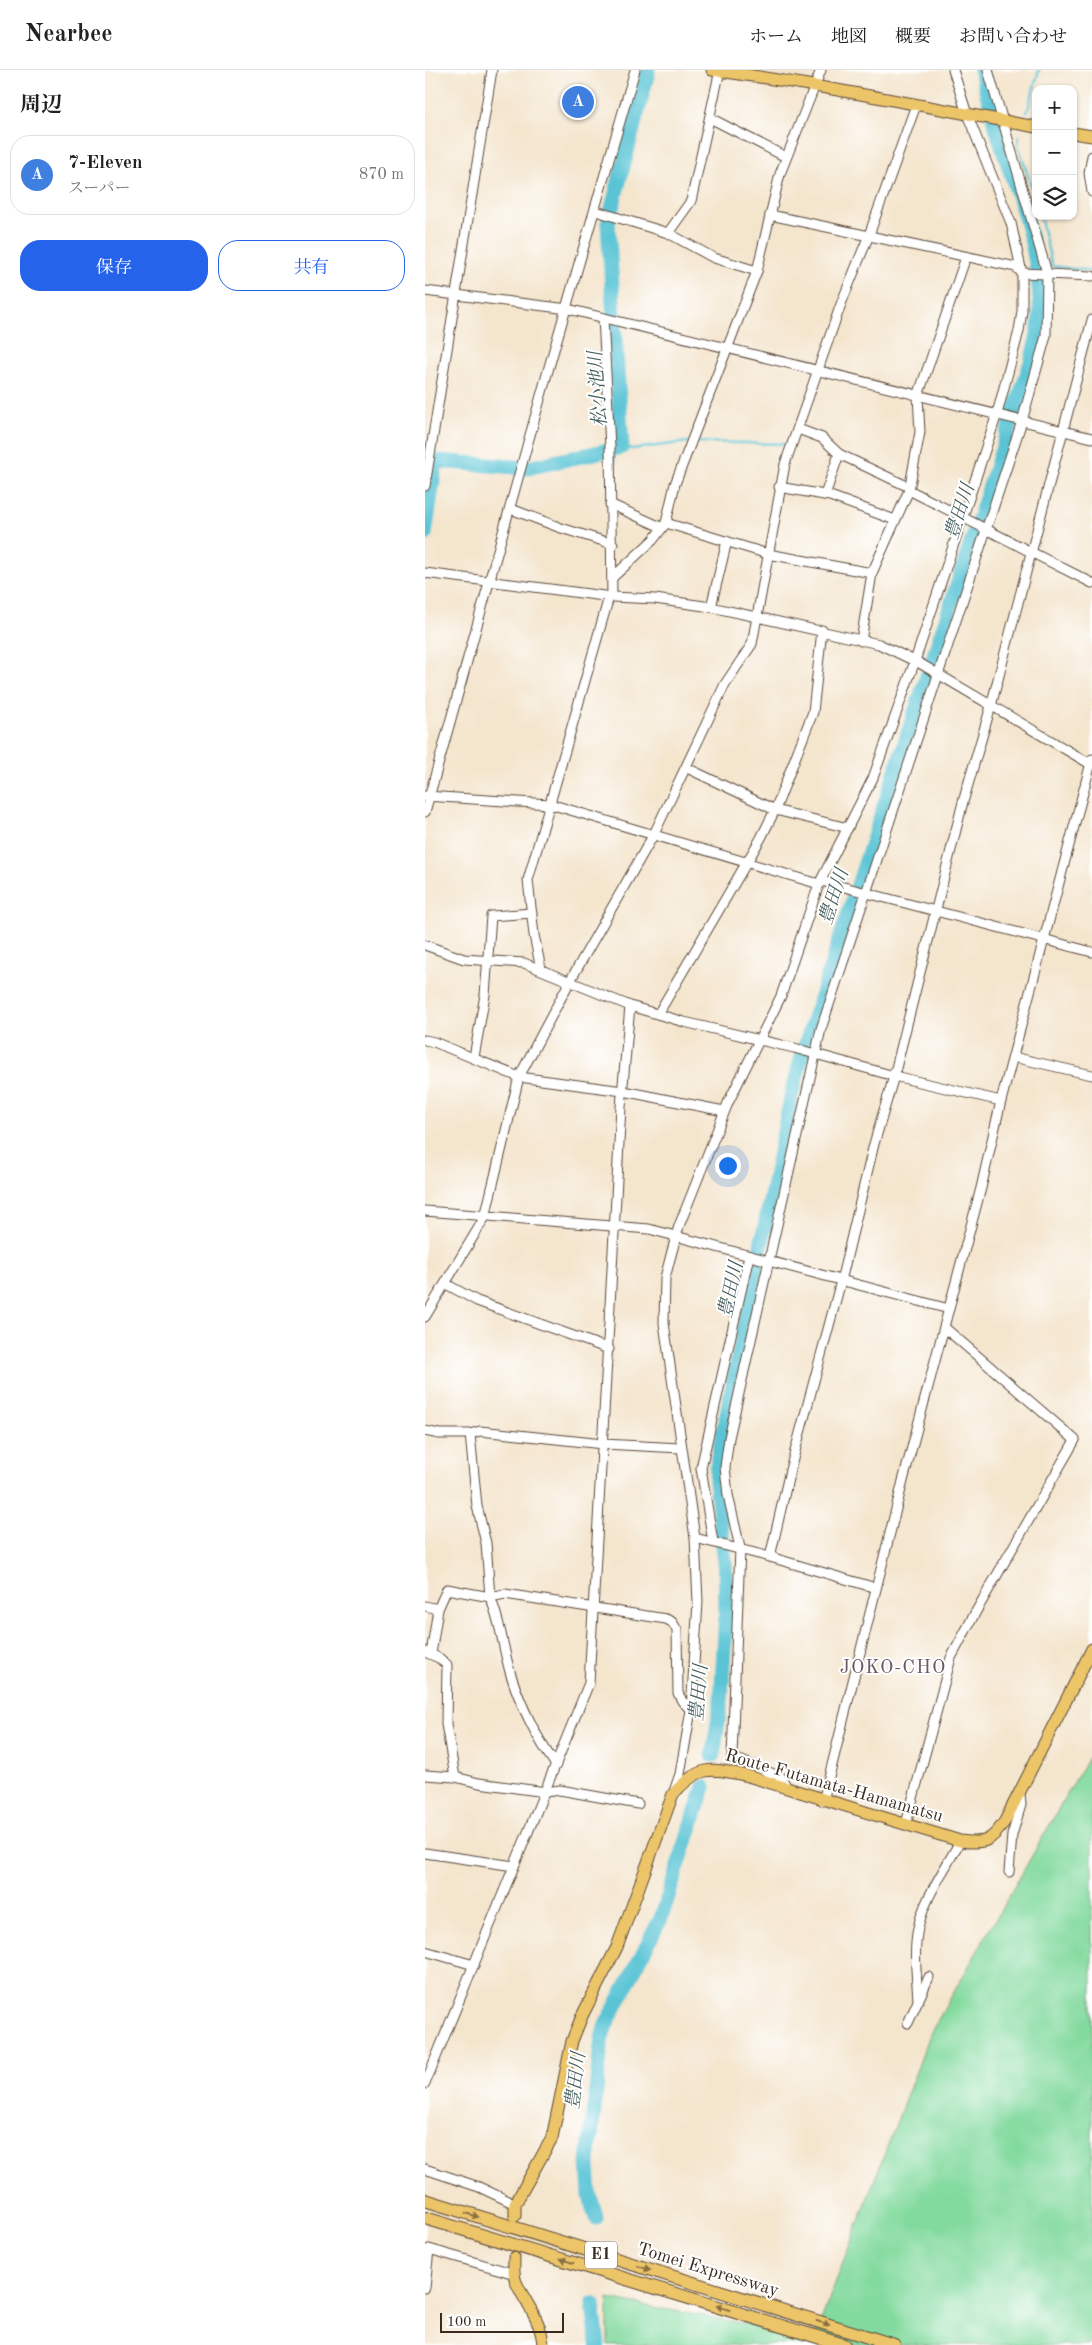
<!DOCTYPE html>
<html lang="ja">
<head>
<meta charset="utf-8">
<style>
  :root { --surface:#fff; --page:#f6f6f6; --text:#222; --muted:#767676; --line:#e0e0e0; --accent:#2563eb }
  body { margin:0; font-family:"Old Standard TT","Noto Serif JP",serif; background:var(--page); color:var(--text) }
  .controls { position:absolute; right:15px; top:15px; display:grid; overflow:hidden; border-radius:10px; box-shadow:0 1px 4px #0004 }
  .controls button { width:45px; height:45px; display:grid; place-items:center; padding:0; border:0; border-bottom:1px solid var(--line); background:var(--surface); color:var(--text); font:25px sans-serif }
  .scale { position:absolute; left:15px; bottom:12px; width:124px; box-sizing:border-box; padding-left:5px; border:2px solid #3b2a1e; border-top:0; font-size:14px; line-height:18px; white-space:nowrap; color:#3b2a1e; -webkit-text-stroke:4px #fff; paint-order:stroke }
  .you { position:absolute; left:302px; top:1095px; width:18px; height:18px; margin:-12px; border:4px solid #fff; border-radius:50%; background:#1a73e8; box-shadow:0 0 0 8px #1a73e833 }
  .badge { display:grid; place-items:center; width:32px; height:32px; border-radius:50%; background:var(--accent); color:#fff; font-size:16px; font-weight:700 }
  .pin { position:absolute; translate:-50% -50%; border:2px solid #fff; box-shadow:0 1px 5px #0006 }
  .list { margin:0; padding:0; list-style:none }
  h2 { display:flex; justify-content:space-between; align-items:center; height:65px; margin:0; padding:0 20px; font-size:21px }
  h2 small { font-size:16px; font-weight:400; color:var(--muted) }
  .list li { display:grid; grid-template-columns:32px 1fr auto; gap:15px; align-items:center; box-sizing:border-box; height:80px; margin:0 10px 10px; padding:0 10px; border:1px solid var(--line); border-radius:20px }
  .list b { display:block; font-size:19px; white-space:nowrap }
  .list p { margin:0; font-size:16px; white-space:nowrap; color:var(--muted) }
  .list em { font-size:16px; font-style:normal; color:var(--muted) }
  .actions { display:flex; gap:10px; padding:15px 20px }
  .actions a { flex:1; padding:11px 0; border:1px solid var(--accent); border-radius:20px; text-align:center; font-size:18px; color:var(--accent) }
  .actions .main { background:var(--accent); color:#fff }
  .icon { flex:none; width:28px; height:28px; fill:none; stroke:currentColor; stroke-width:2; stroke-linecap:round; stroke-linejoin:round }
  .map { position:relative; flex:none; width:667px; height:2275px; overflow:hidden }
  header { display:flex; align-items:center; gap:30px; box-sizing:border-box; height:70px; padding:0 25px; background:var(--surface); border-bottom:1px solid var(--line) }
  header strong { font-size:24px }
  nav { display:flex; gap:28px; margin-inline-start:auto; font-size:18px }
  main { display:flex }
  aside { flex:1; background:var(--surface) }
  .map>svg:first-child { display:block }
  .green { fill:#83da9f; stroke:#5f825e }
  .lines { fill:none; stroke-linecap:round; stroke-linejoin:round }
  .stream { stroke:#5ac4d5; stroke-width:2.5 }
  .river { stroke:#5ac4d5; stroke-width:15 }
  .minor-casing { stroke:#574638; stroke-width:11 }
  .major-casing { stroke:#574638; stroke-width:13 }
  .highway-casing { stroke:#574638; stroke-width:14 }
  .minor { stroke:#fff; stroke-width:9 }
  .major { stroke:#edc569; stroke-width:11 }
  .highway { stroke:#edc569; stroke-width:12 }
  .oneway { fill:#8b7040 }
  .labels { text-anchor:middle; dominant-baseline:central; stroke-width:4; stroke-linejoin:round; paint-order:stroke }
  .shield { fill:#fff; stroke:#766a62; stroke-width:1 }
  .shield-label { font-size:16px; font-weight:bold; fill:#3b2a1e }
  .street-label { font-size:18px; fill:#3b2a1e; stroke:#fff }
  .water-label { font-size:19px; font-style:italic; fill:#46605e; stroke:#fff }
  .neighbourhood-label { font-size:19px; letter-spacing:1px; fill:#6a5865; stroke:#fff }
</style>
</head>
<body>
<header>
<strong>Nearbee</strong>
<nav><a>ホーム</a><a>地図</a><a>概要</a><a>お問い合わせ</a></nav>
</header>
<main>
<aside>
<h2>周辺<small></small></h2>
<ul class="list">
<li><span class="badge" style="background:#3f7fe0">A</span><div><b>7-Eleven</b><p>スーパー</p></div><em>870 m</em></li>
</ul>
<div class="actions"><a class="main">保存</a><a>共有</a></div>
</aside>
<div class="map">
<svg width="667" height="2275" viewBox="0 0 667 2275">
  <rect width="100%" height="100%" fill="#fff"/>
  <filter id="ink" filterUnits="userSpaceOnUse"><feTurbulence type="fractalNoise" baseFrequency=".02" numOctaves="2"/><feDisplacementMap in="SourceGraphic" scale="10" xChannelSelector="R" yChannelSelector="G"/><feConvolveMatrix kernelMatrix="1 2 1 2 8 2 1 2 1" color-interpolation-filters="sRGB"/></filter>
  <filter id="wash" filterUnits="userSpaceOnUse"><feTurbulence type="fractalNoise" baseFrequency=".0096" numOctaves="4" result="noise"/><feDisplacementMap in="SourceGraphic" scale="20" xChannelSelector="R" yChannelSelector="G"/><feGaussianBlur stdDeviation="1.12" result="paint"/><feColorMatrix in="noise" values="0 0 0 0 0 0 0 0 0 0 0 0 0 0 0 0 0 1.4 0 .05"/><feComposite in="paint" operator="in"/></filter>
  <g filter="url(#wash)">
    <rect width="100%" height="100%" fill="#f4e5cd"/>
    <polygon class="green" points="667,1681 667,2271 664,2275 183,2275 183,2229 390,2266 506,1962"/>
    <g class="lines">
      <g class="stream">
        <polyline points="602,42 614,0"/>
        <polyline points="594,66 593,74 611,132"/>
        <polyline points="615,146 627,196 667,201"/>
        <polyline points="188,333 188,354"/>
        <polyline points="269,372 362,374 364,371"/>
        <polyline points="189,377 189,408"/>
        <polyline points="197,377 208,379 263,372"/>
      </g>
      <g class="river">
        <polyline points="0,464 11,391 102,398 197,377 183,153 223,2"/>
        <path d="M288,1685L296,1632L301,1542L300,1493L291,1411L293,1388L367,1023L379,979L424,842L606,292C609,281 612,269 614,258C621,195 595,132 576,73C568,49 562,24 556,0"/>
        <polyline points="171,2148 165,2126 163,2093 177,1967 181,1955 236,1848 279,1717"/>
        <polyline points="168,2234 173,2275"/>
      </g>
    </g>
  </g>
  <g filter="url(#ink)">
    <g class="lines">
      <defs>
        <g id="minor">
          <polyline points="285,48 361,87"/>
          <polyline points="667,86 664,103 667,122"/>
          <polyline points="171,141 243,163 289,188 332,201"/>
          <polyline points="345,145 591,197 597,203 667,206"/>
          <polyline points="243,163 266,131 295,0"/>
          <polyline points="0,221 143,239 667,368"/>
          <polyline points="178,248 185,377 187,527"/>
          <polyline points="373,359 397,368 414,384 484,417"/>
          <polyline points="0,416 67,0"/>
          <polyline points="354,417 405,426 470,450"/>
          <polyline points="484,420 667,513"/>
          <polyline points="400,425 414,384"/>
          <polyline points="185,434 236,457"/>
          <polyline points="86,439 136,458 188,474"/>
          <polyline points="241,453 343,484 447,503"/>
          <polyline points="0,503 187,527 230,529 286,537 454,574 496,594 667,695"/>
          <polyline points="187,508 228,470 241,453 250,414 332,201 355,104 396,0"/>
          <polyline points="286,537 302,471"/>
          <polyline points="436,571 447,503 484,420 495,362 493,326 541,187"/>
          <polyline points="262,698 350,740 423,758"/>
          <polyline points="0,726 125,734 394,814"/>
          <polyline points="0,742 124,297 210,0"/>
          <polyline points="396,811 667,882"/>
          <polyline points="0,875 39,889 99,893 205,936 259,952 369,978 469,1006 576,1031"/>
          <polyline points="116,899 109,865 103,810 184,527"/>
          <polyline points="233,944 336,768 350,740 388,642 397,560"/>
          <polyline points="0,970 9,972 94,1007 198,1021 299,1041"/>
          <polyline points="49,987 60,925 66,846 107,843"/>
          <polyline points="588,987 667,1005"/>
          <polyline points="0,1141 224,1159 524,1239"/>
          <polyline points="21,1214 52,1231 184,1279"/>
          <polyline points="0,1247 60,1147 94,1007 145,911 229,764 300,614 327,574 360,394 416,234 444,165 491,35"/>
          <polyline points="0,1361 14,1364 45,1364 52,1436 61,1473 65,1527 22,1519 13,1539 6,1584"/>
          <polyline points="45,1364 55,1361 178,1374 256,1378"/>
          <polyline points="270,1468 345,1487"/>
          <polyline points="288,1472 276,1398 324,1186"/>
          <polyline points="451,1518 345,1487 365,1400 416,1211 449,1074 469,1006 538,732 566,636 667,250"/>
          <polyline points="0,1536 13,1539"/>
          <polyline points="0,1582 14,1588 22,1595 21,1654 30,1707"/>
          <path d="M131,1695C113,1671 95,1634 86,1605C78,1580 76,1552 65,1527L80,1524L241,1549L247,1552L252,1560L253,1623L257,1631L266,1640"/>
          <polyline points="0,1705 30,1707 54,1713 121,1722 135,1720 213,1734"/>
          <polyline points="362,1718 356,1707 307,1687 315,1478 303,1425 300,1397 304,1368 396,959 597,351 621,266 622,203 563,0"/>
          <polyline points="248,1724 255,1704 266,1640 273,1532 270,1468 239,1253 240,1208 246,1185 254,1156 303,1033 356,926 394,814 448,708 490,591 572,344 594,261 597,241 597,203 586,153 542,44 528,0"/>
          <polyline points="398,1731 478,1411 556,1118 576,1031 667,689"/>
          <polyline points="481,1754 526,1588 549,1545 650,1370 520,1258"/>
          <polyline points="0,1783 89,1796"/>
          <polyline points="584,1802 587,1765 596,1735 595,1723"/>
          <polyline points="0,1881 49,1895"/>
          <path d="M493,1931C492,1907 488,1882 493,1858C499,1828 521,1798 535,1771"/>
          <polyline points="483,1953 504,1907"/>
          <polyline points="0,2014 164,1613 196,1037 205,936"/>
          <polyline points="0,2099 54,2117 90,2134"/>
          <polyline points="0,2218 4,2179 90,2204"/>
        </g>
        <g id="major">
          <path d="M287,0C395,15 503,37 611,57"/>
          <polyline points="648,63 667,66"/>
          <path d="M90,2146V2134L127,2068L147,1971L157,1946L192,1877L248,1724C275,1694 286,1698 323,1706L535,1771C560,1774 566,1772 580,1751L667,1579"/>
          <path d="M89,2188C89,2195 88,2205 91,2212C100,2233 117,2251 118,2275"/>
        </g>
        <g id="highway">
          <polyline points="0,2130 469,2275"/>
          <polyline points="0,2148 419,2275"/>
        </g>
      </defs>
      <use href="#minor" class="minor-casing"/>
      <use href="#major" class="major-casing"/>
      <use href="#highway" class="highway-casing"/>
      <use href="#minor" class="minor"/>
      <use href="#major" class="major"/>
      <use href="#highway" class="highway"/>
    </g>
    <defs><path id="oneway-solid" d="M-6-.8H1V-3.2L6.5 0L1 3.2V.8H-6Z" transform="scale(1.25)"/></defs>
    <g class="oneway">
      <use href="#oneway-solid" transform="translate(47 2145) rotate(17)"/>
      <use href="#oneway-solid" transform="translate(142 2191) rotate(-163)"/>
      <use href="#oneway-solid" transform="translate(219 2198) rotate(17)"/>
      <use href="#oneway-solid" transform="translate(298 2238) rotate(-163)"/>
      <use href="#oneway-solid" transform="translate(398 2253) rotate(17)"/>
    </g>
  </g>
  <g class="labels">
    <rect class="shield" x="160" y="2171.5" width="32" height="27" rx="4"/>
    <g class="shield-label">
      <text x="176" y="2185">E1</text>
    </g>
    <g class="street-label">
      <text transform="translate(409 1716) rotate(16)">Route Futamata-Hamamatsu</text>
      <text transform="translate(283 2200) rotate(17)">Tomei Expressway</text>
    </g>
    <g class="water-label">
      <text transform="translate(174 319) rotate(-94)">松小池川</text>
      <text transform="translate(536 442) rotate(-72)">豊田川</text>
      <text transform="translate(410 827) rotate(-72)">豊田川</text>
      <text transform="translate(307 1220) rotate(-78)">豊田川</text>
      <text transform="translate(275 1623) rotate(-85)">豊田川</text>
      <text transform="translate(152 2011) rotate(-83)">豊田川</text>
    </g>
    <g class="neighbourhood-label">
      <text x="468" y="1598">JOKO-CHO</text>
    </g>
  </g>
</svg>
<div class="controls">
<button>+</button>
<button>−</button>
<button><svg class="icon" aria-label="layers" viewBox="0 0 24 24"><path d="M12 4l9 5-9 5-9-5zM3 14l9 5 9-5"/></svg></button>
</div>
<div class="scale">100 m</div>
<div class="you"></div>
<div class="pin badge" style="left:153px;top:32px;background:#3f7fe0">A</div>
</div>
</main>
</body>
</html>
